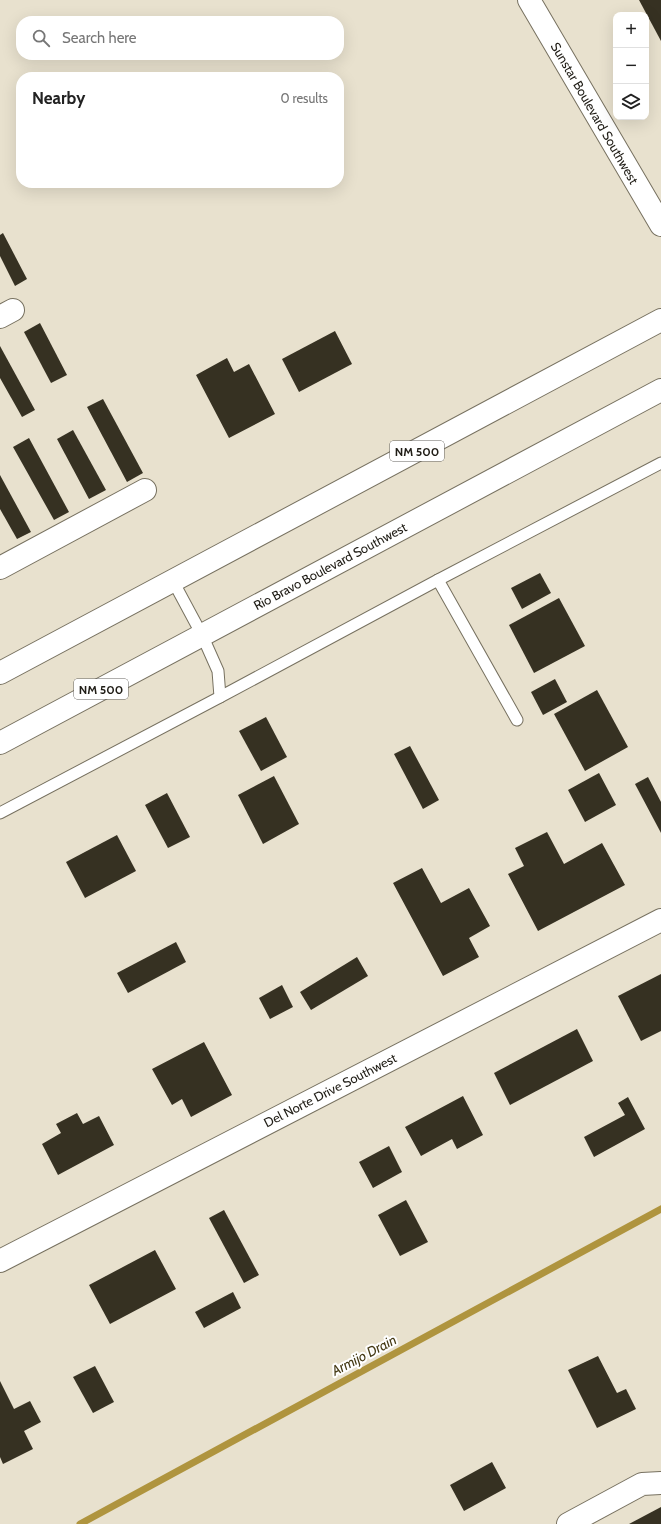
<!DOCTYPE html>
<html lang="en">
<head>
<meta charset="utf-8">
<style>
  :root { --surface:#fff; --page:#f2f2f2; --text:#222; --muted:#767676; --line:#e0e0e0 }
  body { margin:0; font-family:Cabin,sans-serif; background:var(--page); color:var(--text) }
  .controls { position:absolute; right:12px; top:12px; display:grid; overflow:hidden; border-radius:8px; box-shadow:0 4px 16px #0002 }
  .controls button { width:36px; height:36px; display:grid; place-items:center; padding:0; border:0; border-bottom:1px solid var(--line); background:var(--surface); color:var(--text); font:20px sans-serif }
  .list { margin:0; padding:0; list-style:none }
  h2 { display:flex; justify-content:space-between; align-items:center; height:52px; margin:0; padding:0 16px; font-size:17px }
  h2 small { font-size:13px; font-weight:400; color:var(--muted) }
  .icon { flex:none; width:22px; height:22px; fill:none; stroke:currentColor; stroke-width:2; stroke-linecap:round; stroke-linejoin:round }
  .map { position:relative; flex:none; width:661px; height:1524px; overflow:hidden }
  .search { position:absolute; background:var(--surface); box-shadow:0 4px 16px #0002; left:16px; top:16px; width:328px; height:44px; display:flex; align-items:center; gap:10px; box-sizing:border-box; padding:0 14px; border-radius:16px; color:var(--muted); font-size:15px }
  .panel { position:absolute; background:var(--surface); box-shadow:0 4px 16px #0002; left:16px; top:72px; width:328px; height:116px; border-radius:16px }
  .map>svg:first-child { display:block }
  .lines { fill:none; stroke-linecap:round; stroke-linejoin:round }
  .stream { stroke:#af943e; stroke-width:7 }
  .building { fill:#363122 }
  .service-casing { stroke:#777160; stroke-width:13 }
  .minor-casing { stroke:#777160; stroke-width:24 }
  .primary-casing { stroke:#777160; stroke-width:24 }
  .service { stroke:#fff; stroke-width:11 }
  .minor { stroke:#fff; stroke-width:22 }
  .primary { stroke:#fff; stroke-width:22 }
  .labels { text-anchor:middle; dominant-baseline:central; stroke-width:4; stroke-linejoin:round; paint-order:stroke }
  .shield { fill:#fff; stroke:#63615c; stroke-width:1 }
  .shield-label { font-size:12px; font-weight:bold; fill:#201d16 }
  .street-label { font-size:13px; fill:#201d16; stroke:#fff }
  .water-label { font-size:14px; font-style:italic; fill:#443914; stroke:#fff }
</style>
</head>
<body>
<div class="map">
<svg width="661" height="1524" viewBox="0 0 661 1524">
  <rect width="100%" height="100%" fill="#e8e1ce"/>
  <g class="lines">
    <polyline class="stream" points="80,1524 661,1209"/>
  </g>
  <g class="building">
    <polygon points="639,0 661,0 661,41"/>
    <polygon points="3,233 27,279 15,286 0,256 0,235"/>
    <polygon points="40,323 67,375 51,383 24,332"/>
    <polygon points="335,331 352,364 299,392 282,359"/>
    <polygon points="0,346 35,410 22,417 0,378"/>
    <polygon points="227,358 234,372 249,364 275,414 229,438 196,375"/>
    <polygon points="103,399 143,473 127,482 87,407"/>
    <polygon points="73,430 106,490 89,499 57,439"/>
    <polygon points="29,438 69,512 54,520 13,447"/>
    <polygon points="0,475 31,532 17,539 0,509"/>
    <polygon points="540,573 551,593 522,609 511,588"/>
    <polygon points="559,598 585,646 534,673 509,625"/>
    <polygon points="555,679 567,702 543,715 531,692"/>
    <polygon points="597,690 628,747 585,771 554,714"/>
    <polygon points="266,717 287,757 261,771 239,731"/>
    <polygon points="410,746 439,800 423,809 394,754"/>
    <polygon points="599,773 616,805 585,822 568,790"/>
    <polygon points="274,776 299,824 263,844 238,795"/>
    <polygon points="648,777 661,802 661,833 635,784"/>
    <polygon points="167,793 190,837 168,848 145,805"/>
    <polygon points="547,832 564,864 602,843 625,885 538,931 508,874 524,866 515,848"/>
    <polygon points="117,835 136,871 85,898 66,862"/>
    <polygon points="422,868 441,903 469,888 490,926 469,938 479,957 443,976 393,883"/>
    <polygon points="176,942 186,962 128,993 117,973"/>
    <polygon points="357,957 368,976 311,1010 300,992"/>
    <polygon points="661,974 661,1031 641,1041 618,996"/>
    <polygon points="282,985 293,1007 270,1019 259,998"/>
    <polygon points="577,1029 593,1061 510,1105 494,1073"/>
    <polygon points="204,1042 232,1095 191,1117 182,1099 172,1105 152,1069"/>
    <polygon points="463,1096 483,1135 457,1149 452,1139 421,1156 405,1127"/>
    <polygon points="628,1097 645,1129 594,1157 584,1137 625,1115 618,1103"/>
    <polygon points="77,1113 83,1124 99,1116 114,1145 58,1175 42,1144 61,1133 56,1124"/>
    <polygon points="389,1146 402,1172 373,1188 359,1162"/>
    <polygon points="406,1200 428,1242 400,1256 378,1215"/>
    <polygon points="224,1210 259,1275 244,1283 209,1218"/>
    <polygon points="155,1250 176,1289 110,1324 89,1285"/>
    <polygon points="233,1292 241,1308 204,1328 195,1312"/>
    <polygon points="598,1356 617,1393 626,1389 636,1409 597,1428 568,1370"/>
    <polygon points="95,1366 114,1402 93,1413 73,1377"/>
    <polygon points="0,1381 14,1409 30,1401 41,1422 24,1431 33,1449 3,1464 0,1457"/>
    <polygon points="492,1462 506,1488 464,1511 450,1485"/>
    <polygon points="661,1507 661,1524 629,1524"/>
  </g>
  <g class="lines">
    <defs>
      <g id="service">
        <polyline points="438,580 517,720"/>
        <polyline points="220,697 438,580 661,463"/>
        <polyline points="0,813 220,697 218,671 202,635 173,581"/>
      </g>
      <g id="minor">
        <polyline points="529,0 661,225"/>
        <polyline points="0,317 13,310"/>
        <polyline points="0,568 145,490"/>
        <polyline points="0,1261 661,920"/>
        <polyline points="568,1524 642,1484 661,1483"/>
      </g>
      <g id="primary">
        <polyline points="0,673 661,320"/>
        <polyline points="0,743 661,390"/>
      </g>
    </defs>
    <use href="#service" class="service-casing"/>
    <use href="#minor" class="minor-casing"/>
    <use href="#primary" class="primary-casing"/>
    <use href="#service" class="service"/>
    <use href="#minor" class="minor"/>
    <use href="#primary" class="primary"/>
  </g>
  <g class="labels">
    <g class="shield">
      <rect x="390" y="441" width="54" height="20" rx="3"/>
      <rect x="74" y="679" width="54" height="20" rx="3"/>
    </g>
    <g class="shield-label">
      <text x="417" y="451">NM 500</text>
      <text x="101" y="689">NM 500</text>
    </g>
    <g class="street-label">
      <text transform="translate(595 113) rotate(60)">Sunstar Boulevard Southwest</text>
      <text transform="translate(330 566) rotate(-28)">Rio Bravo Boulevard Southwest</text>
      <text transform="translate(330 1090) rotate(-27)">Del Norte Drive Southwest</text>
    </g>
    <g class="water-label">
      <text transform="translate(364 1355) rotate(-28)">Armijo Drain</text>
    </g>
  </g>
</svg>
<div class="controls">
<button>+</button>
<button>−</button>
<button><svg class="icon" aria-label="layers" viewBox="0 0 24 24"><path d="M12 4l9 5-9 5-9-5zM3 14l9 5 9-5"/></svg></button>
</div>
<div class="search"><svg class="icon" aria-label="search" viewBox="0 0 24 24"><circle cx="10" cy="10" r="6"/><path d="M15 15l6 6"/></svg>Search here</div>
<section class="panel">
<h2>Nearby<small>0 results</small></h2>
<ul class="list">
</ul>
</section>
</div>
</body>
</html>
